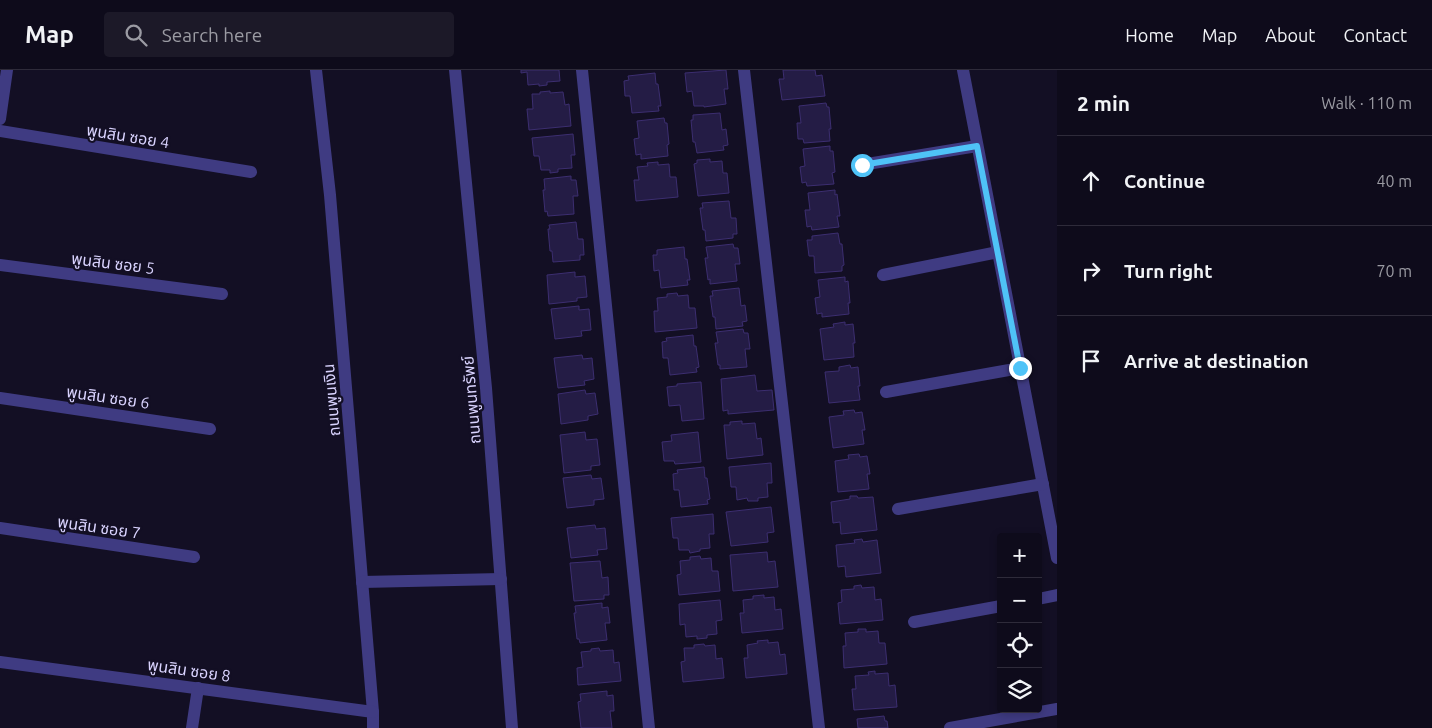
<!DOCTYPE html>
<html lang="en">
<head>
<meta charset="utf-8">
<style>
  :root { --surface:#0e0b1b; --page:#1c1928; --text:#f1f3f6; --muted:#9b9ba3; --line:#2e2b3a }
  body { margin:0; font-family:Ubuntu,"Noto Sans Thai",sans-serif; background:var(--page); color:var(--text) }
  .controls { position:absolute; right:15px; bottom:15px; display:grid; overflow:hidden; border-radius:5px; box-shadow:0 2px 8px #0003 }
  .controls button { width:45px; height:45px; display:grid; place-items:center; padding:0; border:0; border-bottom:1px solid var(--line); background:var(--surface); color:var(--text); font:25px sans-serif }
  .stop { position:absolute; width:15px; height:15px; margin:-11px; border:4px solid #4fc3f7; border-radius:50%; background:#fff }
  .stop.end { background:#4fc3f7; border-color:#fff; box-shadow:0 1px 5px #0008 }
  .list { margin:0; padding:0; list-style:none }
  h2 { display:flex; justify-content:space-between; align-items:center; height:65px; margin:0; padding:0 20px; font-size:21px }
  h2 small { font-size:16px; font-weight:400; color:var(--muted) }
  .list li { display:grid; grid-template-columns:32px 1fr auto; gap:15px; align-items:center; box-sizing:border-box; height:90px; padding:0 20px; border-top:1px solid var(--line) }
  .list b { display:block; font-size:19px; white-space:nowrap }
  .list em { font-size:16px; font-style:normal; color:var(--muted) }
  .icon { flex:none; width:28px; height:28px; fill:none; stroke:currentColor; stroke-width:2; stroke-linecap:round; stroke-linejoin:round }
  .map { position:relative; flex:none; width:1057px; height:658px; overflow:hidden }
  header { display:flex; align-items:center; gap:30px; box-sizing:border-box; height:70px; padding:0 25px; background:var(--surface); border-bottom:1px solid var(--line) }
  header strong { font-size:24px }
  nav { display:flex; gap:28px; margin-inline-start:auto; font-size:18px }
  .search { width:350px; height:45px; background:var(--page); display:flex; align-items:center; gap:12px; box-sizing:border-box; padding:0 18px; border-radius:5px; color:var(--muted); font-size:19px }
  main { display:flex }
  aside { flex:1; background:var(--surface) }
  .map>svg:first-child { display:block }
  .building { fill:#241c45; stroke:#3c2e70 }
  .lines { fill:none; stroke-linecap:round; stroke-linejoin:round }
  .street { stroke:#3f3b82; stroke-width:12 }
  .route { stroke:#4fc3f7; stroke-width:6 }
  .labels { text-anchor:middle; dominant-baseline:central; stroke-width:4.5; stroke-linejoin:round; paint-order:stroke }
  .street-label { font-size:16px; fill:#d9d3fe; stroke:#130f24 }
</style>
</head>
<body>
<header>
<strong>Map</strong>
<div class="search"><svg class="icon" aria-label="search" viewBox="0 0 24 24"><circle cx="10" cy="10" r="6"/><path d="M15 15l6 6"/></svg>Search here</div>
<nav><a>Home</a><a>Map</a><a>About</a><a>Contact</a></nav>
</header>
<main>
<div class="map">
<svg width="1057" height="658" viewBox="0 0 1057 658">
  <rect width="100%" height="100%" fill="#130f24"/>
  <g class="building">
    <polygon points="521,0 559,0 560,11 547,12 547,15 539,16 539,14 528,15 527,2 521,3"/>
    <polygon points="726,0 728,19 724,19 726,34 704,37 704,36 694,36 692,21 687,22 685,3"/>
    <polygon points="783,0 815,0 816,6 822,5 825,26 782,30 779,9 784,9"/>
    <polygon points="655,3 656,14 658,14 661,36 658,36 659,41 632,43 630,26 625,26 624,11 629,10 628,6"/>
    <polygon points="550,21 550,23 563,22 565,35 569,34 571,56 529,60 527,39 533,39 532,24 540,24 540,22"/>
    <polygon points="826,33 827,37 829,37 831,59 829,59 830,71 804,73 803,69 798,69 797,53 801,53 799,36"/>
    <polygon points="720,43 722,60 726,59 728,75 723,76 724,80 697,83 695,72 693,72 691,50 693,50 693,45"/>
    <polygon points="664,48 665,53 667,53 669,74 667,75 668,86 641,89 641,84 636,85 634,69 639,68 637,51"/>
    <polygon points="573,64 575,85 571,85 572,98 558,99 558,102 550,103 550,100 541,100 539,86 534,86 532,68"/>
    <polygon points="830,76 830,81 833,81 835,102 832,103 834,114 807,116 806,112 802,113 800,97 805,96 803,79"/>
    <polygon points="710,89 710,92 722,91 723,103 727,103 729,123 698,126 694,94 697,93 697,90"/>
    <polygon points="658,92 658,95 669,94 670,107 676,107 678,127 636,131 634,110 639,110 637,97 648,96 647,93"/>
    <polygon points="571,106 571,110 576,110 578,126 573,126 574,144 548,146 547,141 545,142 543,120 545,120 544,109"/>
    <polygon points="835,120 835,125 837,124 840,146 837,146 839,157 812,160 811,156 807,157 805,140 810,140 808,123"/>
    <polygon points="729,131 731,148 736,148 737,164 733,164 733,168 706,171 705,160 703,160 700,138 703,138 702,133"/>
    <polygon points="576,152 578,169 583,169 584,185 580,185 580,190 553,192 552,181 550,181 548,159 550,159 549,155"/>
    <polygon points="838,163 840,174 842,174 844,195 842,196 842,201 815,203 814,186 809,186 807,170 812,170 812,166"/>
    <polygon points="733,174 734,178 738,178 740,194 735,194 737,211 710,214 710,209 708,210 705,188 708,188 706,177"/>
    <polygon points="684,177 685,189 687,189 690,210 687,210 688,215 661,218 659,200 654,201 653,185 657,185 657,180"/>
    <polygon points="575,202 575,207 585,206 587,227 577,228 577,231 549,234 547,205"/>
    <polygon points="845,207 845,212 848,211 850,233 848,233 849,244 822,247 822,243 817,244 815,228 820,227 818,210"/>
    <polygon points="739,218 741,236 745,235 747,251 742,252 743,256 716,259 715,247 713,247 710,226 713,226 712,221"/>
    <polygon points="677,223 678,226 688,225 689,238 695,238 697,258 655,262 654,241 658,241 657,228 667,227 667,224"/>
    <polygon points="579,236 579,240 589,239 591,260 581,261 582,266 555,269 551,239"/>
    <polygon points="845,252 845,255 853,254 855,273 853,273 854,287 824,290 820,259 834,257 833,254"/>
    <polygon points="743,259 744,263 748,263 750,279 745,279 747,297 720,299 720,295 718,295 715,273 718,273 716,262"/>
    <polygon points="693,265 694,276 696,276 699,297 696,298 697,302 670,305 668,288 663,288 662,272 667,271 666,268"/>
    <polygon points="582,285 583,289 592,288 594,309 584,311 585,315 558,318 554,288"/>
    <polygon points="850,295 851,298 858,297 860,316 858,316 860,330 829,333 825,302 839,301 839,297"/>
    <polygon points="755,305 757,321 772,320 774,340 728,344 728,340 723,341 721,309"/>
    <polygon points="701,312 704,349 682,351 680,335 669,336 667,317 677,316 677,314"/>
    <polygon points="585,320 586,324 595,323 598,344 588,346 588,350 561,354 558,324"/>
    <polygon points="854,340 855,343 862,342 865,360 862,360 864,374 833,378 829,347 844,345 843,341"/>
    <polygon points="742,351 742,354 755,353 757,369 761,368 763,385 727,389 724,355 730,355 730,352"/>
    <polygon points="585,362 586,370 597,369 600,395 591,396 591,400 564,403 560,365"/>
    <polygon points="698,362 701,392 675,394 674,391 664,391 662,372 672,371 671,365"/>
    <polygon points="859,384 860,387 867,386 870,404 867,404 869,419 838,422 835,391 849,389 848,385"/>
    <polygon points="771,393 772,413 767,413 768,427 758,428 758,431 748,431 747,428 737,430 736,417 731,417 729,397"/>
    <polygon points="704,397 705,408 707,408 710,429 707,430 708,434 681,437 679,420 674,420 673,404 678,403 677,400"/>
    <polygon points="591,405 592,409 601,408 604,429 594,430 594,435 567,438 563,408"/>
    <polygon points="850,426 857,426 858,428 873,427 877,460 841,464 840,452 833,453 831,432 850,429"/>
    <polygon points="771,437 774,462 767,463 768,472 731,476 726,442"/>
    <polygon points="713,444 714,464 709,464 710,478 700,479 700,481 690,483 689,480 679,480 678,468 673,468 671,448"/>
    <polygon points="595,455 596,459 605,458 607,479 597,480 598,485 571,488 567,458"/>
    <polygon points="862,469 863,472 877,470 881,503 846,507 845,496 838,497 836,475 855,473 854,470"/>
    <polygon points="767,482 768,492 775,491 778,517 733,521 730,485"/>
    <polygon points="700,486 701,489 711,488 712,501 718,501 720,521 679,525 677,505 681,504 680,491 690,490 690,487"/>
    <polygon points="600,491 602,508 608,507 609,525 604,525 604,529 574,531 570,493"/>
    <polygon points="861,515 862,518 874,517 875,530 881,529 883,550 840,554 838,533 842,532 841,520 854,519 854,516"/>
    <polygon points="764,525 764,528 774,527 775,540 781,539 783,559 742,563 740,543 744,543 743,530 753,529 753,526"/>
    <polygon points="720,530 722,550 716,551 717,564 707,565 707,568 697,569 697,566 686,567 685,554 680,555 679,534"/>
    <polygon points="602,533 602,538 608,537 610,553 605,553 607,570 580,573 579,569 577,569 574,543 576,543 575,536"/>
    <polygon points="858,559 866,559 866,562 878,561 879,573 885,573 887,594 844,598 843,576 846,576 845,563 858,562"/>
    <polygon points="768,570 768,573 778,572 780,585 785,584 787,604 746,608 744,588 748,588 747,575 758,573 757,571"/>
    <polygon points="704,574 705,576 715,575 716,589 722,588 724,608 683,612 681,592 685,591 684,578 694,578 694,575"/>
    <polygon points="599,578 600,581 613,580 614,593 619,592 621,611 578,615 577,598 583,597 581,582 591,581 591,579"/>
    <polygon points="875,601 875,604 888,603 889,616 895,615 897,637 854,640 852,619 856,619 855,606 869,605 868,602"/>
    <polygon points="607,621 607,626 613,625 614,641 610,641 612,658 581,658 578,632 581,631 580,624"/>
    <polygon points="884,646 885,651 887,651 888,658 858,658 857,649"/>
  </g>
  <g class="lines">
    <g class="street">
      <polyline points="316,0 330,125 373,642 373,658"/>
      <polyline points="455,0 486,318 512,658"/>
      <polyline points="582,0 649,658"/>
      <polyline points="744,0 819,658"/>
      <polyline points="963,0 1057,488"/>
      <polyline points="0,49 7,0"/>
      <polyline points="0,61 251,102"/>
      <polyline points="861,95 977,76"/>
      <polyline points="0,195 222,224"/>
      <polyline points="883,205 998,182"/>
      <polyline points="886,322 1020,298"/>
      <polyline points="0,328 210,359"/>
      <polyline points="898,439 1043,414"/>
      <polyline points="0,458 194,487"/>
      <polyline points="362,512 501,509"/>
      <polyline points="1038,529 1057,525"/>
      <polyline points="914,552 1001,536"/>
      <polyline points="0,592 373,642"/>
      <polyline points="192,658 198,618"/>
      <polyline points="950,658 1057,639"/>
    </g>
  </g>
  <g class="lines">
    <polyline class="route" points="862,95 977,76 1020,298"/>
  </g>
  <g class="labels">
    <g class="street-label">
      <text transform="translate(128 66) rotate(9)">พูนสิน ซอย 4</text>
      <text transform="translate(113 193) rotate(7)">พูนสิน ซอย 5</text>
      <text transform="translate(108 327) rotate(8)">พูนสิน ซอย 6</text>
      <text transform="translate(331 330) rotate(-95)">ถนนพูนเงิน</text>
      <text transform="translate(471 330) rotate(-95)">ถนนพูนทรัพย์</text>
      <text transform="translate(99 457) rotate(8)">พูนสิน ซอย 7</text>
      <text transform="translate(189 600) rotate(8)">พูนสิน ซอย 8</text>
    </g>
  </g>
</svg>
<div class="controls">
<button>+</button>
<button>−</button>
<button><svg class="icon" aria-label="locate" viewBox="0 0 24 24"><circle cx="12" cy="12" r="6"/><path d="M12 2v4M12 18v4M2 12h4M18 12h4"/></svg></button>
<button><svg class="icon" aria-label="layers" viewBox="0 0 24 24"><path d="M12 4l9 5-9 5-9-5zM3 14l9 5 9-5"/></svg></button>
</div>
<div class="stop" style="left:862px;top:95px"></div>
<div class="stop end" style="left:1020px;top:298px"></div>
</div>
<aside>
<h2>2 min<small>Walk · 110 m</small></h2>
<ul class="list">
<li><svg class="icon" aria-label="ahead" viewBox="0 0 24 24"><path d="M12 20V5M6 11l6-6 6 6"/></svg><div><b>Continue</b></div><em>40 m</em></li>
<li><svg class="icon" aria-label="right" viewBox="0 0 24 24"><path d="M7 20v-9h11M14 6l5 5-5 5"/></svg><div><b>Turn right</b></div><em>70 m</em></li>
<li><svg class="icon" aria-label="arrive" viewBox="0 0 24 24"><path d="M6 21V4h12l-3 4 3 4H6"/></svg><div><b>Arrive at destination</b></div></li>
</ul>
</aside>
</main>
</body>
</html>
